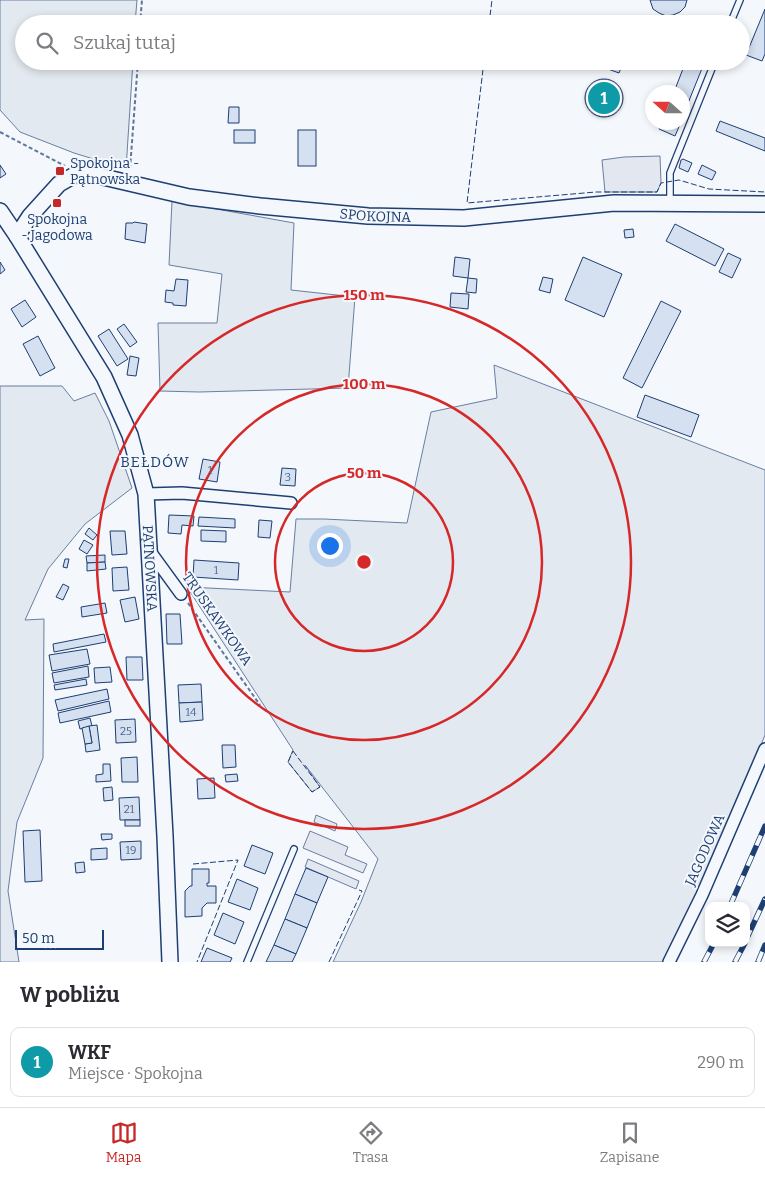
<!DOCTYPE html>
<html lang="pl">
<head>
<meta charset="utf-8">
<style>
  :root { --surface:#fff; --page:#f2f2f3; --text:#2b2b33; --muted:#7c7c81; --line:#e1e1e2; --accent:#c62828 }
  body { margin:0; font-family:Bitter,serif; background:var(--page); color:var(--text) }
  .controls { position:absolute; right:15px; bottom:15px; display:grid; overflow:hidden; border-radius:10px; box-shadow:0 2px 8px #0003 }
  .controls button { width:45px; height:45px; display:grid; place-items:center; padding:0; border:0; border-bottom:1px solid var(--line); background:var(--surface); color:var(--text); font:25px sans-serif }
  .compass { position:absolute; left:645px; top:85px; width:45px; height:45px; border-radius:50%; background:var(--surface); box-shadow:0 2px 8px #0003; rotate:291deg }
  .scale { position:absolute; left:15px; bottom:12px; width:89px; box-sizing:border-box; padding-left:5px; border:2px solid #1d3f73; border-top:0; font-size:14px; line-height:18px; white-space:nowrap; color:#1d3f73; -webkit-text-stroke:4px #f4f7fb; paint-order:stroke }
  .you { position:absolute; left:329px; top:545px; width:18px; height:18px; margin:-12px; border:4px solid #fff; border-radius:50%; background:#1a73e8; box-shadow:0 0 0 8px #1a73e833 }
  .badge { display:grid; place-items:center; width:32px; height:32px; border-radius:50%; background:var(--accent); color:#fff; font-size:16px; font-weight:700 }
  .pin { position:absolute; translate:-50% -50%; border:2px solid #fff; box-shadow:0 1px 5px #0006 }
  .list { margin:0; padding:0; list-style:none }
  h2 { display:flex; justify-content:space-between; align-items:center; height:65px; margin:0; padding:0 20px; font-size:21px }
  h2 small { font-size:16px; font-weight:400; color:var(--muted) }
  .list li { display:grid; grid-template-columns:32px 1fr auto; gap:15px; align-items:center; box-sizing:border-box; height:70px; margin:0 10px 10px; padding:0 10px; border:1px solid var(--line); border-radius:10px }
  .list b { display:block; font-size:19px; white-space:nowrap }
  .list p { margin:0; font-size:16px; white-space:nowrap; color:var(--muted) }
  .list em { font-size:16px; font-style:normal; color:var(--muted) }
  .icon { flex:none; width:28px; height:28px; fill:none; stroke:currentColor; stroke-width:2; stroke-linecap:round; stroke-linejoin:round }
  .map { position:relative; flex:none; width:765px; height:962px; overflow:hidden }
  .search { position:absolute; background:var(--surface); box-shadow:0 2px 8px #0003; left:15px; right:15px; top:15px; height:55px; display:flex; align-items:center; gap:12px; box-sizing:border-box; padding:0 18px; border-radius:28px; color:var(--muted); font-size:19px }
  .sheet { height:145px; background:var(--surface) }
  nav { display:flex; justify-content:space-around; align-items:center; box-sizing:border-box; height:70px; border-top:1px solid var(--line); background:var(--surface); font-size:14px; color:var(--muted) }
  nav a { display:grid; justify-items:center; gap:2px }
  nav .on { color:var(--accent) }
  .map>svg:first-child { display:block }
  .green { fill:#e3e9f0; stroke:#687fa3 }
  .parking { fill:#e3e8f0; stroke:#687fa3 }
  .building { fill:#d5e0f0; stroke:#1d3f73 }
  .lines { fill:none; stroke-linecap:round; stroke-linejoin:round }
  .lane-casing { stroke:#1d3f73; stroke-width:8 }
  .street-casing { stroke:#1d3f73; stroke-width:14 }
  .secondary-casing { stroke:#1d3f73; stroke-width:18 }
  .path { stroke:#5e769c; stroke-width:2; stroke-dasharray:4 2.5; stroke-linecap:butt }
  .lane { stroke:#f4f7fb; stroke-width:5.5 }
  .street { stroke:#f4f7fb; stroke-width:11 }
  .secondary { stroke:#f4f7fb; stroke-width:15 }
  .rail-casing { stroke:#1d3f73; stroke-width:5.5 }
  .rail { stroke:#f4f7fb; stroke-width:4; stroke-dasharray:11; stroke-linecap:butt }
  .fence { stroke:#1d3f73; stroke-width:1; stroke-dasharray:6 2.5; stroke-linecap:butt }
  .ring { fill:none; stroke:#d62828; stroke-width:2.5 }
  .poi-dot { fill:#c62828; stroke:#f4f7fb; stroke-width:2 }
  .labels { text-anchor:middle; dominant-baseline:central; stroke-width:4; stroke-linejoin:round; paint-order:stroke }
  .number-label { font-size:11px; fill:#4b6792 }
  .poi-label { font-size:14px; fill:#1d3f73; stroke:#f4f7fb; text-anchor:start }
  .street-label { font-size:14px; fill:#1d3f73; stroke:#f4f7fb }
  .neighbourhood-label { font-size:15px; letter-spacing:1px; fill:#1d3f73; stroke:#f4f7fb }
  .centre { fill:#d62828; stroke:#f4f7fb; stroke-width:2.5 }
  .ring-label { font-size:15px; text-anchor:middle; font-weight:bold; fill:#d62828; stroke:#f4f7fb; stroke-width:4; stroke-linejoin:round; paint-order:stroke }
</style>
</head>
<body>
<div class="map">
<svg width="765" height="962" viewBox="0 0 765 962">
  <rect width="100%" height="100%" fill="#f4f7fb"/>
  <g class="green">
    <polygon points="0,0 137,0 135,24 24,24 24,61 133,61 126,169 74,153 20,132 0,110"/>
    <polygon points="172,201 294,223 291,290 355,297 348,388 199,392 160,391 158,323 217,323 222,274 169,265"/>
    <polygon points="494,365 765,470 765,735 744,786 683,923 663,962 333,962 361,902 378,859 305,765 320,787 312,792 288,762 293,750 187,587 290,592 296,519 324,519 407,523 431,412 497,398"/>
    <polygon points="0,386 62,386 74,401 95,393 109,421 132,488 85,524 48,569 25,620 44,619 43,758 17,822 8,891 19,962 0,962"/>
  </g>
  <g class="parking">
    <polygon points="660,156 661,183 657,192 605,192 602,160 624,157"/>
    <polygon points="316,815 337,824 335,831 314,822"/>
    <polygon points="310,831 348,847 345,855 367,864 363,873 303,848"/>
    <polygon points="308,859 359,881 356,889 305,867"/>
  </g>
  <g class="building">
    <polygon points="650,0 687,0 685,7 680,12 673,15 666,16 659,13 653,9"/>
    <polygon points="765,9 765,54 762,61 746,55"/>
    <polygon points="629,16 636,19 642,24 613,24 615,21 622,17"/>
    <polygon points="611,61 620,61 623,63 619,73 608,69"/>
    <polygon points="686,61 705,61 682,118 682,92 674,92"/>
    <circle cx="604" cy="98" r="19"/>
    <polygon points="229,107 239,107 239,123 228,123"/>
    <polygon points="720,121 765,138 765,151 716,131"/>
    <polygon points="662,122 681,122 675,136 659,129"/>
    <rect x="234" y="130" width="21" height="13"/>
    <rect x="298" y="130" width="18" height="36"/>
    <polygon points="683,159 692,163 688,172 679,168 681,160"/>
    <polygon points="0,165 6,174 0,178"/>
    <polygon points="702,165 716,172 712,180 698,174"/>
    <polygon points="134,222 147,224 145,243 125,239 126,223 133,223"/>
    <polygon points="675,224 724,249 715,266 666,241"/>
    <polygon points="633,229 634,237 625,238 624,230"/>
    <polygon points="728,253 741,259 732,278 719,272"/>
    <polygon points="455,257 470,259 468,278 453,276"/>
    <polygon points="583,257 622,274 604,317 565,300"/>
    <polygon points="0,262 5,270 0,274"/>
    <polygon points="543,277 553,279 550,293 539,290"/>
    <polygon points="468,278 477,279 476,293 466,292"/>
    <polygon points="176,279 188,280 186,306 173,305 173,303 165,302 166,290 174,291"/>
    <polygon points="451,293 469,294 468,309 450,307"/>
    <polygon points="25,300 36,317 22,327 11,309"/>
    <polygon points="661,301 681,311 642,388 623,378"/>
    <polygon points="124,324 137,342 130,347 117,329"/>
    <polygon points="109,329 128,359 117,366 98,336"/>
    <polygon points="38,336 55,368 40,376 23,344"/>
    <polygon points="130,356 139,358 136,376 127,375"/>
    <polygon points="645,395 699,415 691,437 637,417"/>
    <polygon points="203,459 220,462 217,482 199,479"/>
    <polygon points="282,468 296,469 295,486 280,485"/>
    <polygon points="169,515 194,516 193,526 182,525 181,534 168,533"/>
    <polygon points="199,517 235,519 235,528 198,526"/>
    <polygon points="259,520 272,521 270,538 258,537"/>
    <polygon points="89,528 97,535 93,540 85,534"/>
    <polygon points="201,530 226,531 226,542 201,541"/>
    <polygon points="110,531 125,531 127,554 112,555"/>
    <polygon points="84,540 93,545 87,554 79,549"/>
    <polygon points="105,555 105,562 87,563 86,556"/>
    <polygon points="65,559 69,559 67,568 63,567"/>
    <polygon points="194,560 239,563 238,580 193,577"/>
    <polygon points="105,562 106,569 87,571 87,563"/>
    <polygon points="127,567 129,590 113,591 112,568"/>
    <polygon points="63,584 69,587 63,600 56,597"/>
    <polygon points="135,597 139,619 125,622 120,600"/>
    <polygon points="105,603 107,613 82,617 81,607"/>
    <polygon points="166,614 180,614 182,644 167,644"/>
    <polygon points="104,634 106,642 54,652 53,644"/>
    <polygon points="87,649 90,664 52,671 49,655"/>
    <polygon points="126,657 142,657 143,680 127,680"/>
    <polygon points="88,666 89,677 54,683 52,673"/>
    <polygon points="110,667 112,682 95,683 94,668"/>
    <polygon points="86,679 87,685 55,690 54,685"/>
    <polygon points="201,684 202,702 179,703 178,685"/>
    <polygon points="107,689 109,699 58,711 55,700"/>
    <polygon points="109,701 111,712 60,723 58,713"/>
    <polygon points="202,702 203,720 180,722 179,703"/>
    <polygon points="90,718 92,726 80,729 78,721"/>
    <polygon points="135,719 136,742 116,743 115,720"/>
    <polygon points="97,725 100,750 86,752 85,744 92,743 89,726"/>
    <polygon points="89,726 92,743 85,744 82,728"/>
    <polygon points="222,745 235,745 236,767 223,768"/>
    <polygon points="137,757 138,782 122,782 121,758"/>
    <polygon points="103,764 110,764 111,781 96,782 96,775 103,774"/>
    <polygon points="237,774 238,781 226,782 225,775"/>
    <polygon points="214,778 215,798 198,799 197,779"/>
    <polygon points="112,787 113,800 104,801 103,788"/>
    <polygon points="139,797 140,820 120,820 119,798"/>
    <rect x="125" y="820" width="15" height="6"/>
    <polygon points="40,830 42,881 25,882 23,831"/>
    <polygon points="101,834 112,834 112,839 102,840"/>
    <polygon points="141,841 141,859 121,860 120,842"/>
    <polygon points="252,845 273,853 265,874 244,866"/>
    <polygon points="107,848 107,859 91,860 91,849"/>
    <polygon points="84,862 85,872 76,873 75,863"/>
    <polygon points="306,868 328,877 317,903 295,894"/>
    <polygon points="192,869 209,869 209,883 207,883 207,886 216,886 216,903 207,903 202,908 202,916 185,917 185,891 190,886 192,886"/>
    <polygon points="237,879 258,888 250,910 228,902"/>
    <polygon points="295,894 317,903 307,928 285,919"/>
    <polygon points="223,913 244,922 235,944 214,935"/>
    <polygon points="285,919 307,928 296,954 274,945"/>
    <polygon points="274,945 296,954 292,962 266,962"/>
    <polygon points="207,948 232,958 230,962 201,962"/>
  </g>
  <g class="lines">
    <defs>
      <g id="lane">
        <polyline points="730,24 740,0"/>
        <polyline points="670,203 670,173 715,61"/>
        <polyline points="247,962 294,849"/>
      </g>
      <g id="street">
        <polyline points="146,494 182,493 291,503"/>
        <polyline points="149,550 181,594"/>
        <polyline points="669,962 702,895 765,749"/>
      </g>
      <g id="secondary">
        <path id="s1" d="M0,211L17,236L104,377L130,435L146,494L165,836L170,962"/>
        <path id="s2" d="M17,236L30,216L59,184L78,173L99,176L189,197L260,206L368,216L464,218L614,203L765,204"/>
      </g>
    </defs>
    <use href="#lane" class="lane-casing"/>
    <use href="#street" class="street-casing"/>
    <use href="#secondary" class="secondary-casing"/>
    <g class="path">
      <polyline points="140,24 142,0"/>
      <polyline points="0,132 65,166"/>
      <polyline points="130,169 138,61"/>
      <polyline points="188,603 260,705"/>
    </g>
    <use href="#lane" class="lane"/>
    <use href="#street" class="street"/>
    <use href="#secondary" class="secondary"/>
    <defs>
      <g id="rail">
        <polyline points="730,906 765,826"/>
        <polyline points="746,940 765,899"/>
        <polyline points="704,962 714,943"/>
        <polyline points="735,962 745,943"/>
        <polyline points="758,962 765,945"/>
      </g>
    </defs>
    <use href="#rail" class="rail-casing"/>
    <use href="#rail" class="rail"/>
    <g class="fence">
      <polyline points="489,24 492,0"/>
      <polyline points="484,61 467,203 596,192 657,192 661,183 679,180 709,189 765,192"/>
      <polygon points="293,751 320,787 312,792 288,762"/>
      <polyline points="193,864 238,860 197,962"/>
      <polyline points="329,962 362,891 359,890"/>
    </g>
  </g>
  <g class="ring">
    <circle cx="364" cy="562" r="89"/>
    <circle cx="364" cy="562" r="178"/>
    <circle cx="364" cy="562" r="267"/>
  </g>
  <g class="poi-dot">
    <rect x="55" y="166" width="10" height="10" rx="2.5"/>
    <rect x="52" y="198" width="10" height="10" rx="2.5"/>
  </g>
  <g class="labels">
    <g class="number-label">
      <text x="210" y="470">1</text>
      <text x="288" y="477">3</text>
      <text x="216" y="570">1</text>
      <text x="191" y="712">14</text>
      <text x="126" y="731">25</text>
      <text x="129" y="809">21</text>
      <text x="131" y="850">19</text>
    </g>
    <g class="poi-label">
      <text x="70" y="163">Spokojna -<tspan x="70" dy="16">Pątnowska</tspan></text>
      <text x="57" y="219" text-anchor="middle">Spokojna<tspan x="57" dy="16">- Jagodowa</tspan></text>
    </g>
    <g class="street-label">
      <text stroke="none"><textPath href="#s2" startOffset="390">SPOKOJNA</textPath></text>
      <text stroke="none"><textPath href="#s1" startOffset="395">PĄTNOWSKA</textPath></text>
      <text transform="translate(217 619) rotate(55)">TRUSKAWKOWA</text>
      <text transform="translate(705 850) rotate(-66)">JAGODOWA</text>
    </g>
    <g class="neighbourhood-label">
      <text x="155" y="462">BEŁDÓW</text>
    </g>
  </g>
  <circle cx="364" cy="562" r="8" class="centre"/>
  <g class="ring-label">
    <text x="364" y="300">150 m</text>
    <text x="364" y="389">100 m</text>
    <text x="364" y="478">50 m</text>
  </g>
</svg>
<div class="controls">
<button><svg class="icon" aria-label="layers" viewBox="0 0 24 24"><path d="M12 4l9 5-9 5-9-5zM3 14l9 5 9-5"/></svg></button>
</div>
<svg class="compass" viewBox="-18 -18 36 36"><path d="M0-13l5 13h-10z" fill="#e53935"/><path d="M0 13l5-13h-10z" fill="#7c7c81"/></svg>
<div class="scale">50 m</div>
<div class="you"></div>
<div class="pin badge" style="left:604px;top:98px;background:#0f9aa8">1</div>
<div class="search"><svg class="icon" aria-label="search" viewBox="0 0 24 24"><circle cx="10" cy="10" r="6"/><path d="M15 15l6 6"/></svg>Szukaj tutaj</div>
</div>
<section class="sheet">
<h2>W pobliżu<small></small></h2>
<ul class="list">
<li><span class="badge" style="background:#0f9aa8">1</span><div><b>WKF</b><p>Miejsce · Spokojna</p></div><em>290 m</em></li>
</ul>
</section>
<nav>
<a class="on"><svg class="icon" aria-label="map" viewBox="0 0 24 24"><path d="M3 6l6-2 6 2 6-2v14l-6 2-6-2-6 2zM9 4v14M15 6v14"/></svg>Mapa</a>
<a><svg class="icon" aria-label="directions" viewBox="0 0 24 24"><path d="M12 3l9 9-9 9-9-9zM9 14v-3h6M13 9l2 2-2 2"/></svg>Trasa</a>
<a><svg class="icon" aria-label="saved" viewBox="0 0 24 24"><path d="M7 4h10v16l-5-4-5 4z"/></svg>Zapisane</a>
</nav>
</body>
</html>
